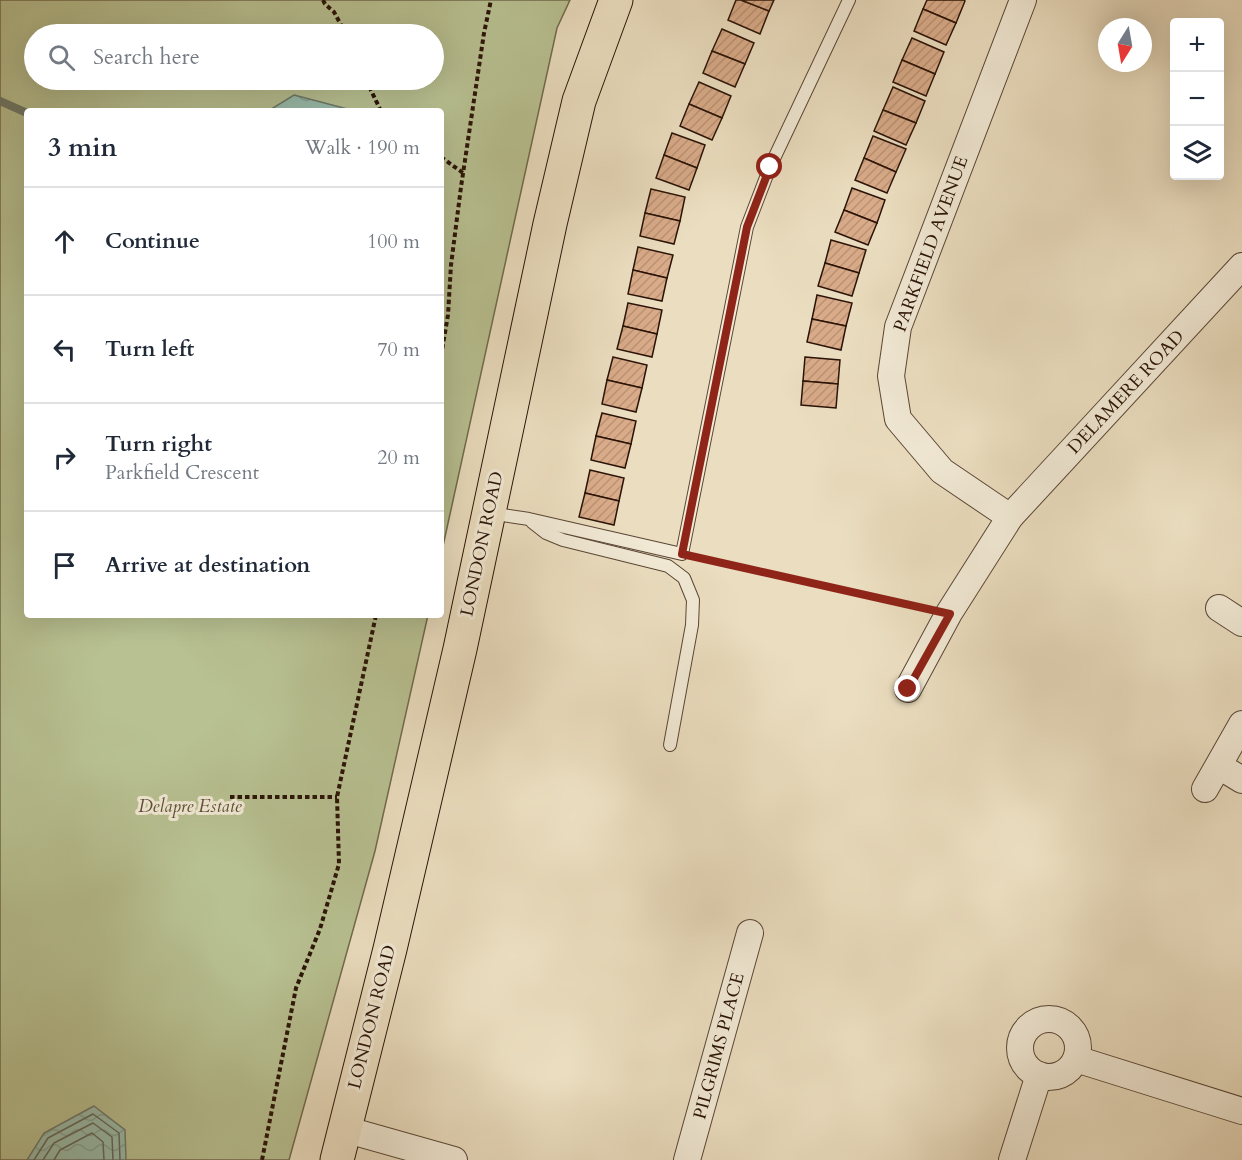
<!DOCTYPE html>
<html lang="en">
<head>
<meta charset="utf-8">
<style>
  :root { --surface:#fff; --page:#f6f6f7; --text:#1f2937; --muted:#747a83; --line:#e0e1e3 }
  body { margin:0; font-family:Cardo,serif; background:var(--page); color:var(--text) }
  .controls { position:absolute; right:18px; top:18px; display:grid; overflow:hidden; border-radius:6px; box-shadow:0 6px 24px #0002 }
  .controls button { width:54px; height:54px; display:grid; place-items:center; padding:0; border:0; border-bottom:2px solid var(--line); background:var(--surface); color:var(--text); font:30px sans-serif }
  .compass { position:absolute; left:1098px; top:18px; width:54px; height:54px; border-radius:50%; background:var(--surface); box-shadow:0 6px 24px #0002; rotate:191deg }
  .stop { position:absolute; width:18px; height:18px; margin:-14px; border:4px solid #8f2418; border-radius:50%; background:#fff }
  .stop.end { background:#8f2418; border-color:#fff; box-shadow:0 2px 6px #0008 }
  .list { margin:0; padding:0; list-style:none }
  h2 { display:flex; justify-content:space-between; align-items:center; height:78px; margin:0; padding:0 24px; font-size:26px }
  h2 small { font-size:20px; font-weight:400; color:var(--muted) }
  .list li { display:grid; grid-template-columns:39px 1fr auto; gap:18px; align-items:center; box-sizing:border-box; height:108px; padding:0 24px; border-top:2px solid var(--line) }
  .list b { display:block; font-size:22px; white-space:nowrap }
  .list p { margin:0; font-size:20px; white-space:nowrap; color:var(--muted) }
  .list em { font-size:20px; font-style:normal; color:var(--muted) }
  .icon { flex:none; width:33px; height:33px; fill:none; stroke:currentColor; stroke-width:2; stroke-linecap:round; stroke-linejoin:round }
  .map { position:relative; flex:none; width:1242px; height:1160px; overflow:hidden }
  .search { position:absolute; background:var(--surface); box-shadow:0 6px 24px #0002; left:24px; top:24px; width:420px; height:66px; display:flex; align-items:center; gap:15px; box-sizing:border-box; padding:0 21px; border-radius:33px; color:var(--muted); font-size:22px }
  .panel { position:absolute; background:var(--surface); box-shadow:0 6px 24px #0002; left:24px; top:108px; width:420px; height:510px; border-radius:6px }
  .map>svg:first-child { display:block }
  .park { fill:#b8c192; stroke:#716a4c; stroke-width:1.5; fill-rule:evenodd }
  .water { fill:url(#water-waves); stroke:#6d796a; stroke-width:1.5 }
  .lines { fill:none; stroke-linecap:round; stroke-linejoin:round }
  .shore { stroke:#62685a; stroke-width:1.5 }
  .stream { stroke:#6d796a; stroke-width:8 }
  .building { fill:url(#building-hatch); stroke:#2a1307; stroke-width:1.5 }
  .service-casing { stroke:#5a4635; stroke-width:14 }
  .minor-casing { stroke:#5a4635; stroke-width:28 }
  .trunk-casing { stroke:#2a1307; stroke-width:35 }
  .path { stroke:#2a1307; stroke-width:4; stroke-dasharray:4.5 3; stroke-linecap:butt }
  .service { stroke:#f2ead6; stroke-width:12 }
  .minor { stroke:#f2ead6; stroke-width:26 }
  .trunk { stroke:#ebdec0; stroke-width:33 }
  .route { stroke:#8f2418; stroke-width:8 }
  .labels { text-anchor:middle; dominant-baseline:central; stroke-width:6; stroke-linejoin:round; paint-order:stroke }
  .street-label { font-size:18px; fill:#2a1307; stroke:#f2ead6 }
  .park-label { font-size:18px; font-style:italic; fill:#5c5038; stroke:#f2ead6 }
</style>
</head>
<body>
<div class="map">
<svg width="1242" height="1160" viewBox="0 0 1242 1160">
  <defs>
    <pattern id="water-waves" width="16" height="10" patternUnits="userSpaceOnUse" patternTransform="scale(1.5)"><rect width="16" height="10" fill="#99bdac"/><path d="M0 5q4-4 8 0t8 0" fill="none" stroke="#84a292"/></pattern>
    <pattern id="building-hatch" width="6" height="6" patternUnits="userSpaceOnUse" patternTransform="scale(1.5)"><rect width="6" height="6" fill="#d9ab89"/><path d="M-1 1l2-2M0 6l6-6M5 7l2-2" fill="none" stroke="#ba9275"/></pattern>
  </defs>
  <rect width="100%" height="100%" fill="#ebdec0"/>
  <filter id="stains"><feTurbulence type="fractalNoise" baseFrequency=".00333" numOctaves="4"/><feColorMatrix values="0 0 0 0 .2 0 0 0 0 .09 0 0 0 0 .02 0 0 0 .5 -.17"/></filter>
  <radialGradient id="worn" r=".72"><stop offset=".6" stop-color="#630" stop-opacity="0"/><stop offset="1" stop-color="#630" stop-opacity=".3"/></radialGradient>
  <path class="park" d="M0,0H570L557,28L441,555V111H27V615H428L375,851L289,1160H0ZM34,34H434V80H34Z"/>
  <g class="water">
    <polygon points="294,95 355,111 268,111"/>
    <polygon points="94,1106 125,1130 126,1160 27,1160 44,1133"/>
  </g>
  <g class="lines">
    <g class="shore">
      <polyline points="34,1160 48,1138 93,1114 119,1133 120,1160"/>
      <polyline points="43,1160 54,1143 93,1123 112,1137 113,1160"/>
      <polyline points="54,1160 60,1150 92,1133 103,1142 104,1160"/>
    </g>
    <polyline class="stream" points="0,101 27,113"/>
  </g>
  <g class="building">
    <polygon points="736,0 741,0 769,11 760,34 728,20"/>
    <polygon points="741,0 774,0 769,11"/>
    <polygon points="927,0 964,0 965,1 956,23 923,9"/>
    <polygon points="923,9 956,23 946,45 914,31"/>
    <polygon points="722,29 754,43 745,64 712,51"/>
    <polygon points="912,38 944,52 935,74 902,60"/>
    <polygon points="712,51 745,64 735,87 703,73"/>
    <polygon points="902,60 935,74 926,96 893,82"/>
    <polygon points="699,82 731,96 722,118 689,104"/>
    <polygon points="893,87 925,101 916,123 883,110"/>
    <polygon points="689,104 722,118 712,140 680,126"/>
    <polygon points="883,110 916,123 906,145 874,131"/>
    <polygon points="672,133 705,145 697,168 664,155"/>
    <polygon points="873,136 906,149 896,172 864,158"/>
    <polygon points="664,155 697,168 689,190 656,178"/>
    <polygon points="864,158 896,172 887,193 855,180"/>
    <polygon points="852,188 885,200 877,223 844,210"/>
    <polygon points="651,189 685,197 680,221 645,213"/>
    <polygon points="844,210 877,223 868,245 835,232"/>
    <polygon points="645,213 680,221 674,244 640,236"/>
    <polygon points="831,240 866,250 859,273 825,263"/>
    <polygon points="638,247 673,255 667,278 633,270"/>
    <polygon points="825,263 859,273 852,296 818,286"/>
    <polygon points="633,270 667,278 662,301 628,294"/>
    <polygon points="817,295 852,303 846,326 812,319"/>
    <polygon points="628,303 662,310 657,334 623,326"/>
    <polygon points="812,319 846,326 841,350 807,342"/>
    <polygon points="623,326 657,334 652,357 617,349"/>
    <polygon points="613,357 647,365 642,388 607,380"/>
    <polygon points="805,357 840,360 838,384 803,381"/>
    <polygon points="607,380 642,388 636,412 602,404"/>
    <polygon points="803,381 838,384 836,408 801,405"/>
    <polygon points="602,413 636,421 631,444 596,436"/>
    <polygon points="596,436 631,444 625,468 591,460"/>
    <polygon points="590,470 624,478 619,501 585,493"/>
    <polygon points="585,493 619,501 614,525 579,517"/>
  </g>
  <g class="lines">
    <defs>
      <g id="service">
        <polyline points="489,513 529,519 682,554 747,227 770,167 849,0"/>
        <polyline points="532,522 546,533 563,540 668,566 684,578 693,600 692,625 670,745"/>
      </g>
      <g id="minor">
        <polyline points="1010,517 942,471 898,419 891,376 898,327 1023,0"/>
        <polyline points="1219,608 1242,623"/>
        <polyline points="908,689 949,613 1010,517 1242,266"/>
        <polyline points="1219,766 1242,780"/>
        <polyline points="1205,789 1242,724"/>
        <circle cx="1049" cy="1048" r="29"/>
        <polyline points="1076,1059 1242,1111"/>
        <polyline points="344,1129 454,1160"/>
        <polyline points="687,1160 750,933"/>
        <polyline points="1012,1160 1039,1075"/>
      </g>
      <polyline id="trunk" points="337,1160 390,949 460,649 550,224 579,101 616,0"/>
    </defs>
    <use href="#service" class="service-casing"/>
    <use href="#minor" class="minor-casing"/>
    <use href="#trunk" class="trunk-casing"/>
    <g class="path">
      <polyline points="323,0 325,4 334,12 346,34"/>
      <polyline points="366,80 381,111"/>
      <polyline points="441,157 463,173"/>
      <polyline points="441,356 448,315 451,265 461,187 484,33 491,0"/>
      <polyline points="699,557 925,608"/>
      <polyline points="230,797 337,797"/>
      <polyline points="262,1160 296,988 320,929 339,864 337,797 376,615"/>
    </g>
    <use href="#service" class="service"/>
    <use href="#minor" class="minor"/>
    <use href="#trunk" class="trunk"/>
  </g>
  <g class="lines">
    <polyline class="route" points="770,167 747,227 682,554 950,614 908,689"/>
  </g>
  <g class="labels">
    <g class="street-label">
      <text transform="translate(931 244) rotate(-70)">PARKFIELD AVENUE</text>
      <text transform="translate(1126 392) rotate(-47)">DELAMERE ROAD</text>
      <text transform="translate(482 544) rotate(-78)">LONDON ROAD</text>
      <text transform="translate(372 1017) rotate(-76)">LONDON ROAD</text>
      <text transform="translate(719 1046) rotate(-75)">PILGRIMS PLACE</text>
    </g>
    <g class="park-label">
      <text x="190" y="806">Delapre Estate</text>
    </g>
  </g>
  <rect width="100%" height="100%" filter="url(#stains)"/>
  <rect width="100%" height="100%" fill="url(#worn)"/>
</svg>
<div class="controls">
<button>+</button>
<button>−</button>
<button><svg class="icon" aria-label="layers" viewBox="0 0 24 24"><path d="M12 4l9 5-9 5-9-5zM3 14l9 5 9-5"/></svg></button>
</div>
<svg class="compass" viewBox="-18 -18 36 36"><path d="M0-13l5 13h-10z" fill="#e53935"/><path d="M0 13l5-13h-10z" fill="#747a83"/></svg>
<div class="stop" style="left:770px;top:167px"></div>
<div class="stop end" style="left:908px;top:689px"></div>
<div class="search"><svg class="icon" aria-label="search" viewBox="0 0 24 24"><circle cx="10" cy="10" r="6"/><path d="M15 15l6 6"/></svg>Search here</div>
<section class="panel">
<h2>3 min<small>Walk · 190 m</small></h2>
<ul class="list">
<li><svg class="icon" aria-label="ahead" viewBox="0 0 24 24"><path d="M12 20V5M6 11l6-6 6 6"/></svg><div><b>Continue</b></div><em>100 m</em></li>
<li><svg class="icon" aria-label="left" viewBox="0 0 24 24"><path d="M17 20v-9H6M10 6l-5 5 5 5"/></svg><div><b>Turn left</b></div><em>70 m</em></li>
<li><svg class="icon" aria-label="right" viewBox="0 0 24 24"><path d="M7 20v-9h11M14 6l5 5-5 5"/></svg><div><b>Turn right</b><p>Parkfield Crescent</p></div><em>20 m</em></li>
<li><svg class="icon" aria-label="arrive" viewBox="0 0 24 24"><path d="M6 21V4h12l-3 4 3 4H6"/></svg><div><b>Arrive at destination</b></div></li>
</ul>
</section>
</div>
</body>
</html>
